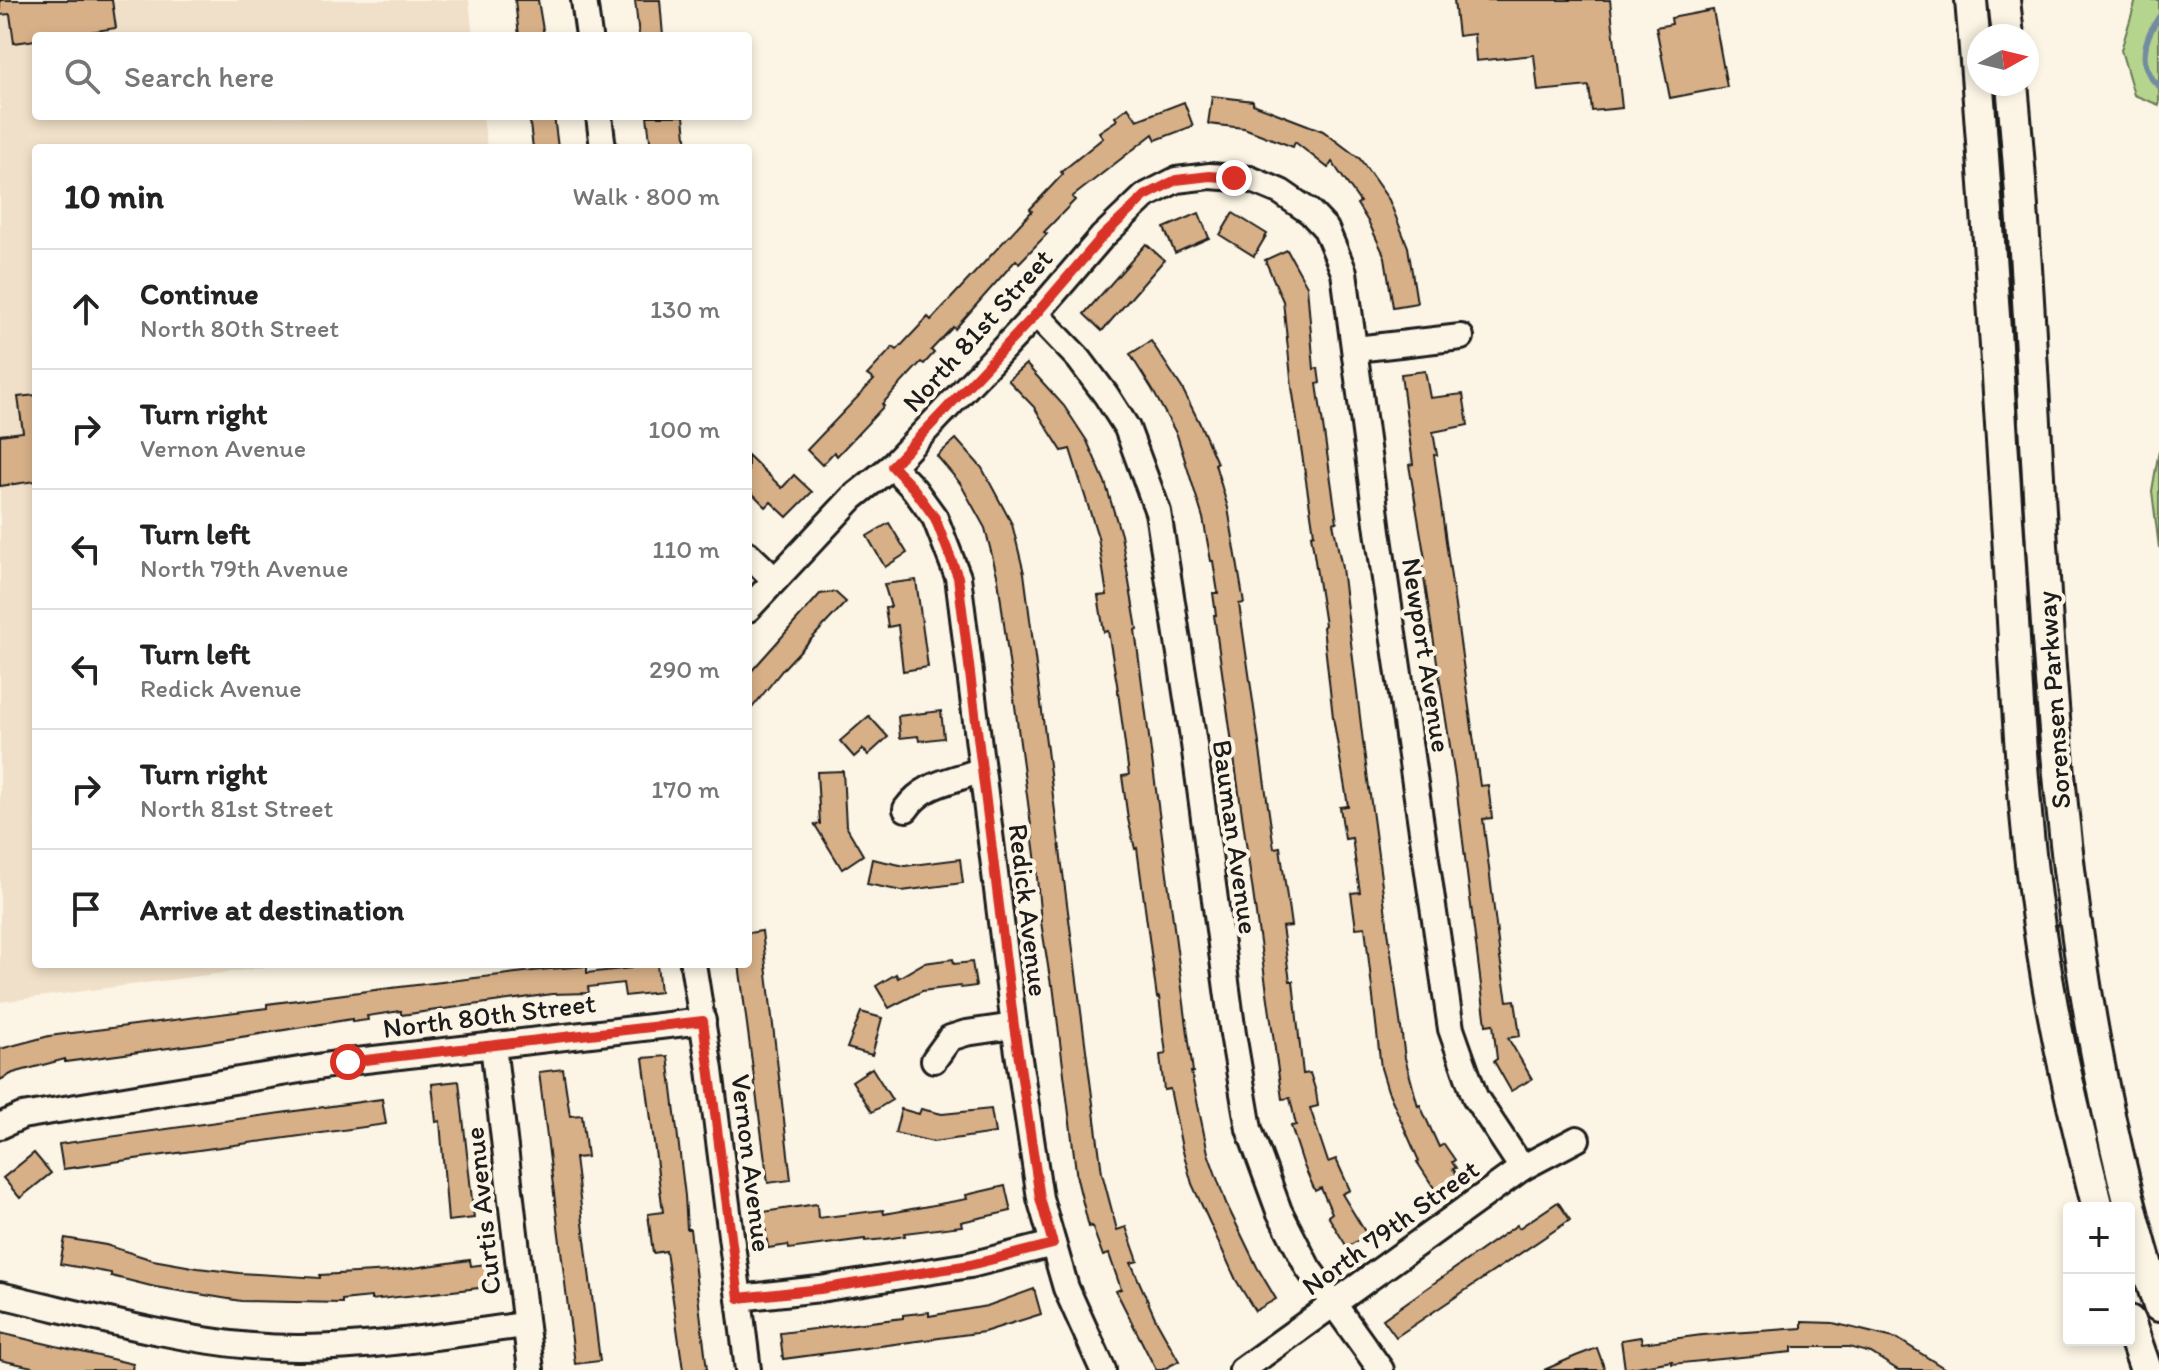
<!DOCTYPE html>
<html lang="en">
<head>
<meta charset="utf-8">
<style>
  :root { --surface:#fff; --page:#f6f6f6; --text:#222; --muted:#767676; --line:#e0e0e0 }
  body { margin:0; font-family:Itim,sans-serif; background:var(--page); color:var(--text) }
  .controls { position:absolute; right:24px; bottom:24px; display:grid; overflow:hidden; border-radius:8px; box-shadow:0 4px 12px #0003 }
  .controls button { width:72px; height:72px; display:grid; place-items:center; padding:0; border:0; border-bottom:2px solid var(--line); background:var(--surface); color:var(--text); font:40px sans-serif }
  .compass { position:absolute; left:1967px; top:24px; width:72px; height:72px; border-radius:50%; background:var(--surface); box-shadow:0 4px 12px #0003; rotate:82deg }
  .stop { position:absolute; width:24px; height:24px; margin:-18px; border:6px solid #d93025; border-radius:50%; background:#fff }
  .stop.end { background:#d93025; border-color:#fff; box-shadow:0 2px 8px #0008 }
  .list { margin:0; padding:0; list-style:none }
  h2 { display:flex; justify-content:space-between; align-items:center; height:104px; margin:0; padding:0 32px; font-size:34px }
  h2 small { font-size:26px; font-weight:400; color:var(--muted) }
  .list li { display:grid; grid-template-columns:52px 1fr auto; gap:24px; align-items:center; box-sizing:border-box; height:120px; padding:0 32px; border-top:2px solid var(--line) }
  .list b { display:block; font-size:30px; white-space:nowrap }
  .list p { margin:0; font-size:26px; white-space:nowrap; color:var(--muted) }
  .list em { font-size:26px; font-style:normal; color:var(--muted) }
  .icon { flex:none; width:44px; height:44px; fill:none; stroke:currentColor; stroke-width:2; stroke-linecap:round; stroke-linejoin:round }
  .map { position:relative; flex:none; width:2159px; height:1370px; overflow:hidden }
  .search { position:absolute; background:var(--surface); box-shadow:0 4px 12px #0003; left:32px; top:32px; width:720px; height:88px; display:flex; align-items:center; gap:20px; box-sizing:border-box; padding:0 28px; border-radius:8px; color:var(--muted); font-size:30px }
  .panel { position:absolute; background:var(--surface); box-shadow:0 4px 12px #0003; left:32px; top:144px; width:720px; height:824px; border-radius:8px }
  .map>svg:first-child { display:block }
  .built { fill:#f1e0c9 }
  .green { fill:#b5d48d; stroke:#687854; stroke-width:2 }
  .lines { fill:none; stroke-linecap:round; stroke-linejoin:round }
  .stream { stroke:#738ca0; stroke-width:6 }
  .building { fill:#d7b088; stroke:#1c1c1c; stroke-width:2 }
  .minor-casing { stroke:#1c1c1c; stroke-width:30 }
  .major-casing { stroke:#1c1c1c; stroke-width:36 }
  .minor { stroke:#fcf5e5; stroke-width:24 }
  .major { stroke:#fcf5e5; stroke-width:30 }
  .route { stroke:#d93025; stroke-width:10 }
  .labels { text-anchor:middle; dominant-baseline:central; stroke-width:8; stroke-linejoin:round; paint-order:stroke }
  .street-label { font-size:28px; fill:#1c1c1c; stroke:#fcf5e5 }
</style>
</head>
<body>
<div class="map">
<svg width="2159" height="1370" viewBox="0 0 2159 1370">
  <rect width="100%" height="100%" fill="#fcf5e5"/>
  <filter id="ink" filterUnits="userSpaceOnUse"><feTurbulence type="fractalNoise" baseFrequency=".0125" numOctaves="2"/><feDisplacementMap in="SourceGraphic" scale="16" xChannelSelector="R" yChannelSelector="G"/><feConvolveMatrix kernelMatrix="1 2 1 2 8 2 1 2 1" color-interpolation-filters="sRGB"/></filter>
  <g filter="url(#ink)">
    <polygon class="built" points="0,0 469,0 473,36 36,36 36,116 483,116 487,148 36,148 36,964 291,964 0,1002"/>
    <g class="green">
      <polygon points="2136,0 2159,0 2159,105 2134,95 2121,50"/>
      <polygon points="2159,450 2159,548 2152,491"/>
    </g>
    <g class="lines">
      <path class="stream" d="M2159,17C2144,38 2136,67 2159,86"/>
    </g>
    <g class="building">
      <polygon points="0,0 112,0 116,28 63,36 36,36 36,40 14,43 10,14 0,15"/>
      <polygon points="515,0 538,0 544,36 519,36"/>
      <polygon points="635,0 660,0 663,36 639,36"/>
      <polygon points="1454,0 1610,0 1622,108 1592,111 1589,86 1538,91 1534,55 1476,61 1474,34 1458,36"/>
      <polygon points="1713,10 1727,87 1670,98 1656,27 1672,24 1671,18"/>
      <polygon points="1212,96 1253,101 1253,104 1323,131 1360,159 1389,200 1408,247 1417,303 1393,307 1385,257 1369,223 1357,204 1360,202 1332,162 1328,168 1295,142 1293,147 1244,128 1208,124"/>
      <polygon points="1184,102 1193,126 1156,140 1153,134 1072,197 1075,200 1044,232 1047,234 1019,263 1016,260 955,329 953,327 931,350 934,353 924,364 921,362 882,404 884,406 837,456 834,452 822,465 807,450 874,380 867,375 893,347 897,350 928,317 931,320 1032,211 1030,209 1063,174 1061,172 1103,138 1099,132 1117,120 1115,117 1128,107 1137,120"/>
      <polygon points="529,116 554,116 558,148 533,148"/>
      <polygon points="647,116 684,116 687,148 651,148"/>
      <polygon points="1199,213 1209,238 1175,253 1164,228"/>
      <polygon points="1233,213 1267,234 1254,256 1220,235"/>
      <polygon points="1146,244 1164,260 1102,331 1084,314"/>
      <polygon points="1287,250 1307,286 1314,369 1318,368 1320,383 1317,384 1337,522 1333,523 1342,568 1364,750 1405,1058 1418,1106 1420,1105 1439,1147 1444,1144 1455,1160 1452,1162 1456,1168 1453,1169 1458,1176 1436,1191 1417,1162 1419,1161 1388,1091 1381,1068 1365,927 1356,928 1351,893 1360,892 1352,838 1345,839 1340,807 1348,806 1333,717 1323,627 1325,625 1311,535 1314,534 1292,387 1283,301 1265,260"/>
      <polygon points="1151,341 1182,388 1201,426 1217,463 1215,464 1228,508 1244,603 1239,604 1274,848 1280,847 1291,926 1282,927 1290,981 1293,981 1303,1074 1310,1073 1316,1092 1318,1106 1310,1108 1328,1162 1336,1159 1350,1190 1342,1194 1367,1235 1347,1247 1328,1216 1332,1213 1321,1188 1315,1191 1304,1166 1291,1126 1296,1125 1290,1098 1282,1099 1214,615 1216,615 1213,593 1218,593 1213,561 1211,561 1203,518 1177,435 1152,389 1130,354"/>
      <polygon points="1026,364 1064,406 1087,441 1105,482 1121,535 1137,629 1135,630 1193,1072 1191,1072 1208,1153 1226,1203 1257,1267 1276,1299 1255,1311 1236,1280 1192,1184 1182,1148 1170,1089 1164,1090 1160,1055 1166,1054 1159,997 1157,998 1137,848 1135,849 1128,819 1122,776 1129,775 1117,684 1108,631 1104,632 1098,596 1107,595 1098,537 1070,449 1062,451 1034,407 1008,380"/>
      <polygon points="1425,371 1430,398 1463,394 1468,425 1433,432 1437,455 1434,455 1480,786 1488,785 1492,818 1483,819 1500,958 1507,1001 1515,1000 1520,1036 1508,1038 1532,1079 1511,1091 1494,1061 1497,1059 1493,1024 1486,1025 1455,778 1421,559 1425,559 1409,465 1413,464 1401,374"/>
      <polygon points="36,395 36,481 0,486 0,435 23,432 18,397"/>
      <polygon points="956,439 982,468 1012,524 1024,573 1102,1173 1117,1230 1126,1227 1138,1261 1131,1263 1156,1320 1179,1361 1162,1370 1156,1370 1116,1291 1121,1289 1109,1254 1103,1256 1092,1226 1089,1227 1077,1179 1053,985 1051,985 1041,922 1035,855 998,579 985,528 960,483 937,456"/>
      <polygon points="748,455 782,488 794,475 812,492 787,517 771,502 766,507 748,489"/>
      <polygon points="889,523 907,553 885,567 867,536"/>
      <polygon points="916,580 928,667 903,671 898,625 888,627 885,608 891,607 884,584"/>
      <polygon points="835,592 846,602 784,668 748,713 748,675 820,594"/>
      <polygon points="941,711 944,738 919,741 918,736 900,738 898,716"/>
      <polygon points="869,716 888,737 868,755 863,749 854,757 840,741"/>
      <polygon points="843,771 846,826 863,855 842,869 815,825 820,824 817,772"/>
      <polygon points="872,859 905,866 960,859 963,883 902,891 867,884"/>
      <polygon points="762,931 791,1180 768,1183 739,964 748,964 748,933"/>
      <polygon points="953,959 954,964 972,962 976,986 961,988 960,986 922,991 889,1008 876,986 896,974 898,978 924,963"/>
      <polygon points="631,964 657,964 660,992 625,996 623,983 588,987 589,993 552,994 401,1015 401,1011 367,1016 368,1020 352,1022 352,1019 198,1044 65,1062 65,1059 13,1073 0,1080 0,1049 49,1036 267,1008 267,1004 383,989 550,969 587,966 587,973 631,968"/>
      <polygon points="861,1012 882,1018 872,1055 847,1048"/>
      <polygon points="668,1056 685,1196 687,1229 690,1229 707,1370 683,1370 666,1251 653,1253 648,1214 663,1212 643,1058"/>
      <polygon points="872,1068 892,1100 872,1112 852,1081"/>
      <polygon points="563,1069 570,1116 582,1115 587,1157 575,1158 600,1361 575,1364 539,1072"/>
      <polygon points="459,1081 474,1218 448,1221 440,1121 436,1122 432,1084"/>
      <polygon points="382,1099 386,1124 63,1169 59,1144"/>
      <polygon points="901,1109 919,1114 921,1109 942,1114 991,1109 995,1133 933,1142 895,1133"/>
      <polygon points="34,1153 51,1173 20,1198 3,1178"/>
      <polygon points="1005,1186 1011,1211 961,1222 962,1226 904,1233 905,1236 886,1239 865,1241 865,1239 789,1249 788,1245 768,1248 763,1212 817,1204 818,1218 883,1210 884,1214 967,1199 966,1195"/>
      <polygon points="1558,1202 1570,1220 1396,1337 1383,1319 1517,1225 1519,1228"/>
      <polygon points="65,1238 106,1245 153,1260 198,1268 239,1273 320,1278 320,1275 392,1271 470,1260 471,1266 487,1264 488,1287 371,1300 371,1297 342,1300 342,1303 241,1301 155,1287 111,1276 111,1273 60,1264"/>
      <polygon points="1034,1289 1041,1314 984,1332 783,1359 780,1333 903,1318 903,1315 929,1312 929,1316 987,1306"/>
      <polygon points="1802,1322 1833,1323 1898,1339 1947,1370 1898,1370 1871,1353 1849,1347 1792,1347 1792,1352 1672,1364 1672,1361 1625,1369 1621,1340 1641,1337 1642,1343 1702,1335 1802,1328"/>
      <polygon points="0,1333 133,1364 132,1370 46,1370 0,1360"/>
      <polygon points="1597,1348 1605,1370 1544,1370 1576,1356"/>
    </g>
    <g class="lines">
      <defs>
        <g id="minor">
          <polyline points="584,0 589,36"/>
          <polyline points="599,116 603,148"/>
          <polyline points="1036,314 1079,359 1106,395 1127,428 1158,512 1194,744 1233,1034 1249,1129 1279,1211 1308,1268 1381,1370"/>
          <polyline points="1356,349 1461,337"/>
          <polyline points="892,466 914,489 935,518 958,577 1014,1026 1040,1198 1066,1288 1103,1370"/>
          <polyline points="748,554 774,579"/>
          <polyline points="748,609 852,498 892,466 1036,314 1102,237 1145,196 1176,180 1210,176 1250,179 1281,192 1310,212 1326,229 1344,272 1378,531 1451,1029 1475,1097 1522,1168"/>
          <path d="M906,809C925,782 952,782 981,770"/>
          <polyline points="693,964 710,1070 748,1370"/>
          <polyline points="493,1045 531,1370"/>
          <polyline points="934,1060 950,1038 966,1033 1014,1026"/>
          <polyline points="0,1126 22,1116 348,1062 703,1021"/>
          <path d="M0,1295C83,1314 166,1338 251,1346C342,1354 435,1336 525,1325"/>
          <polyline points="739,1298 820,1289 970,1265 1053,1244"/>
          <polyline points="1242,1370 1522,1168 1577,1139"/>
        </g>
        <g id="major">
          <path d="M1971,0C1987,189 1998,378 2010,567C2017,689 2022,812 2040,933C2053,1026 2075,1117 2098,1208"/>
          <polyline points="2004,0 2008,36"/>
          <path d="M2012,84C2050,493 2033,910 2159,1306"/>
          <polyline points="2129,1321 2146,1370"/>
        </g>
      </defs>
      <use href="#minor" class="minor-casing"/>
      <use href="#major" class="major-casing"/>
      <use href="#minor" class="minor"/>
      <use href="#major" class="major"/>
    </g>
  </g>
  <g class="lines" filter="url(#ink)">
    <polyline class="route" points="348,1062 703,1021 739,1298 820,1289 970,1265 1053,1244 1040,1198 1014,1026 958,577 935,518 914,489 892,466 1036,314 1102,237 1145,196 1176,180 1210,176 1234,178"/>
  </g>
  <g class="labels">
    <g class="street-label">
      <text transform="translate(977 330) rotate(-48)">North 81st Street</text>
      <text transform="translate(1427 655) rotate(81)">Newport Avenue</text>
      <text transform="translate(2053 700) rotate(-94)">Sorensen Parkway</text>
      <text transform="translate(1236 837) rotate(82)">Bauman Avenue</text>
      <text transform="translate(1029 910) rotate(83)">Redick Avenue</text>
      <text transform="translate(489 1015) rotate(-7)">North 80th Street</text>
      <text transform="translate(752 1163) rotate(83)">Vernon Avenue</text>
      <text transform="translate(482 1211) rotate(-96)">Curtis Avenue</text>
      <text transform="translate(1390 1227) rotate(-36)">North 79th Street</text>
    </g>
  </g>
</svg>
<div class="controls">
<button>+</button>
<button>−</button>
</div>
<svg class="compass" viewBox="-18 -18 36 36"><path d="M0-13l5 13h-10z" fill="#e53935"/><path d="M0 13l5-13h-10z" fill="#767676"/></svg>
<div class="stop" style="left:348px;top:1062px"></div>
<div class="stop end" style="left:1234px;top:178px"></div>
<div class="search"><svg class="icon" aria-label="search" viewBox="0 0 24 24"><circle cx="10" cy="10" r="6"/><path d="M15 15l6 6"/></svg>Search here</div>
<section class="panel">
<h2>10 min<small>Walk · 800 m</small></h2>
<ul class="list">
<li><svg class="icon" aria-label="ahead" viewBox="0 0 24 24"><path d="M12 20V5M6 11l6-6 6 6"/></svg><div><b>Continue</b><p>North 80th Street</p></div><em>130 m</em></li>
<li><svg class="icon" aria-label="right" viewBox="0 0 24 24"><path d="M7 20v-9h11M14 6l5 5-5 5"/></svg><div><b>Turn right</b><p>Vernon Avenue</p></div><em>100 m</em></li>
<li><svg class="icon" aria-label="left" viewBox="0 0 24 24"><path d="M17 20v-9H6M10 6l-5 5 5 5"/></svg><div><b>Turn left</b><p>North 79th Avenue</p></div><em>110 m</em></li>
<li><svg class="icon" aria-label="left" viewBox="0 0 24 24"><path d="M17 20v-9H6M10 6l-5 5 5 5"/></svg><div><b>Turn left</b><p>Redick Avenue</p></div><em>290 m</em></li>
<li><svg class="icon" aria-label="right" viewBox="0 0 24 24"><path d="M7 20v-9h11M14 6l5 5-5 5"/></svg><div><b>Turn right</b><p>North 81st Street</p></div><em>170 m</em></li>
<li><svg class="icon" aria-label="arrive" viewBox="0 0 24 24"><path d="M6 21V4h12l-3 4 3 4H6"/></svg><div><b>Arrive at destination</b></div></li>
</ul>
</section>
</div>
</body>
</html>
